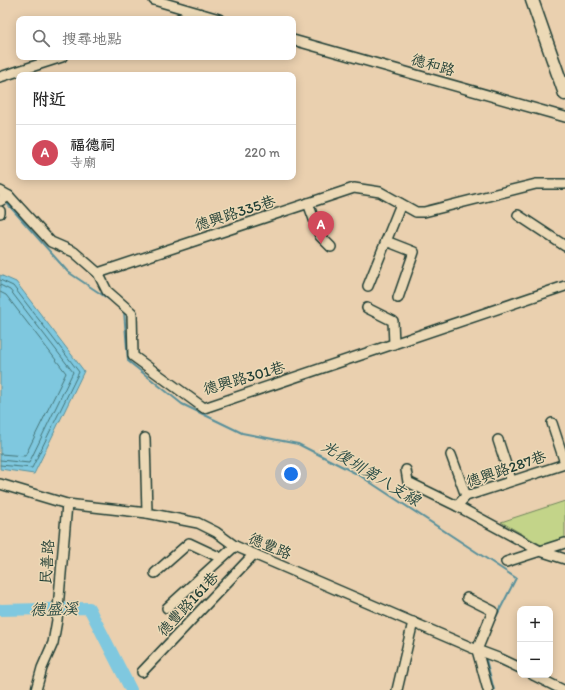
<!DOCTYPE html>
<html lang="zh-TW">
<head>
<meta charset="utf-8">
<style>
  :root { --surface:#fff; --page:#f6f6f6; --text:#222; --muted:#767676; --line:#e0e0e0; --accent:#d1495b }
  body { margin:0; font-family:Itim,"LXGW WenKai TC",sans-serif; background:var(--page); color:var(--text) }
  .controls { position:absolute; right:12px; bottom:12px; display:grid; overflow:hidden; border-radius:8px; box-shadow:0 2px 10px #0003 }
  .controls button { width:36px; height:36px; display:grid; place-items:center; padding:0; border:0; border-bottom:1px solid var(--line); background:var(--surface); color:var(--text); font:20px sans-serif }
  .you { position:absolute; left:291px; top:474px; width:14px; height:14px; margin:-10px; border:3px solid #fff; border-radius:50%; background:#1a73e8; box-shadow:0 0 0 6px #1a73e833 }
  .badge { display:grid; place-items:center; width:26px; height:26px; border-radius:50%; background:var(--accent); color:#fff; font-size:13px; font-weight:700 }
  .pin { position:absolute; translate:-50% -33px; filter:drop-shadow(0 1px 2px #0008) }
  .pin::after { content:''; position:absolute; top:21px; width:14px; height:12px; background:inherit; clip-path:polygon(0 0,100% 0,50% 100%) }
  .list { margin:0; padding:0; list-style:none }
  h2 { display:flex; justify-content:space-between; align-items:center; height:52px; margin:0; padding:0 16px; font-size:17px }
  h2 small { font-size:13px; font-weight:400; color:var(--muted) }
  .list li { display:grid; grid-template-columns:26px 1fr auto; gap:12px; align-items:center; box-sizing:border-box; height:56px; padding:0 16px; border-top:1px solid var(--line) }
  .list b { display:block; font-size:15px; white-space:nowrap }
  .list p { margin:0; font-size:13px; white-space:nowrap; color:var(--muted) }
  .list em { font-size:13px; font-style:normal; color:var(--muted) }
  .icon { flex:none; width:22px; height:22px; fill:none; stroke:currentColor; stroke-width:2; stroke-linecap:round; stroke-linejoin:round }
  .map { position:relative; flex:none; width:565px; height:690px; overflow:hidden }
  .search { position:absolute; background:var(--surface); box-shadow:0 2px 10px #0003; left:16px; top:16px; width:280px; height:44px; display:flex; align-items:center; gap:10px; box-sizing:border-box; padding:0 14px; border-radius:8px; color:var(--muted); font-size:15px }
  .panel { position:absolute; background:var(--surface); box-shadow:0 2px 10px #0003; left:16px; top:72px; width:280px; height:108px; border-radius:8px }
  .map>svg:first-child { display:block }
  .green { fill:#c3d489; stroke:#71885e }
  .water { fill:#7fc8df; stroke:#59909b }
  .lines { fill:none; stroke-linecap:round; stroke-linejoin:round }
  .shore { stroke:#457578; stroke-width:1 }
  .stream { stroke:#59909b; stroke-width:2 }
  .river { stroke:#7fc8df; stroke-width:12 }
  .minor-casing { stroke:#1f3d34; stroke-width:12 }
  .major-casing { stroke:#1f3d34; stroke-width:15 }
  .minor { stroke:#ecd9b6; stroke-width:9 }
  .major { stroke:#ecd9b6; stroke-width:12 }
  .labels { text-anchor:middle; dominant-baseline:central; stroke-width:3; stroke-linejoin:round; paint-order:stroke }
  .street-label { font-size:15px; fill:#1f3d34; stroke:#ecd9b6 }
  .water-label { font-size:16px; font-style:italic; fill:#294b45; stroke:#ecd9b6 }
</style>
</head>
<body>
<div class="map">
<svg width="565" height="690" viewBox="0 0 565 690">
  <rect width="100%" height="100%" fill="#ead0af"/>
  <filter id="ink" filterUnits="userSpaceOnUse"><feTurbulence type="fractalNoise" baseFrequency=".025" numOctaves="2"/><feDisplacementMap in="SourceGraphic" scale="8" xChannelSelector="R" yChannelSelector="G"/><feConvolveMatrix kernelMatrix="1 2 1 2 8 2 1 2 1" color-interpolation-filters="sRGB"/></filter>
  <g filter="url(#ink)">
    <polygon class="green" points="565,501 565,539 543,546 501,522"/>
    <polygon class="water" points="0,275 16,282 84,371 34,474 0,469"/>
    <g class="lines">
      <g class="shore">
        <polyline points="0,280 13,286 79,372 32,468 0,465"/>
        <polyline points="0,285 10,290 73,372 29,463 0,460"/>
        <polyline points="0,292 6,295 66,373 25,456 0,454"/>
      </g>
      <g class="stream">
        <polyline points="5,201 68,272 110,300"/>
        <polyline points="124,311 128,361 182,404 242,433 298,444 359,475 516,578 494,621"/>
        <polyline points="485,656 494,690"/>
      </g>
      <polyline class="river" points="0,610 89,608 131,690"/>
      <defs>
        <g id="minor">
          <polyline points="154,0 219,19"/>
          <polyline points="179,19 197,13"/>
          <polyline points="293,40 565,117"/>
          <polyline points="0,77 62,57"/>
          <polyline points="0,191 9,196 51,242 74,252 98,273 107,291 132,313 133,356 204,408 565,286"/>
          <polyline points="0,201 9,196"/>
          <polyline points="308,203 320,236 331,247"/>
          <polyline points="0,211 0,213"/>
          <polyline points="518,215 565,246"/>
          <polyline points="386,241 414,252 398,298"/>
          <polyline points="98,273 354,188 380,192 416,212 424,212 536,184 565,184"/>
          <polyline points="368,286 401,204"/>
          <polyline points="367,308 393,321 394,344"/>
          <polyline points="552,423 565,463"/>
          <polyline points="145,438 147,513"/>
          <polyline points="498,440 511,480"/>
          <polyline points="451,455 466,496"/>
          <polyline points="406,470 408,482 457,506 540,551 565,559"/>
          <polyline points="0,484 67,504 147,513 198,523 216,532 235,546 477,650 501,659 520,668"/>
          <polyline points="457,506 466,496 565,464"/>
          <polyline points="506,562 565,543"/>
          <polyline points="155,573 189,543 221,558"/>
          <polyline points="467,598 493,611 477,650 488,690"/>
          <polyline points="167,608 235,546"/>
          <polyline points="142,672 254,554"/>
          <polyline points="533,675 563,690"/>
          <polyline points="36,690 42,668 53,643 57,620 67,504"/>
          <polyline points="397,690 413,622"/>
        </g>
        <polyline id="major" points="532,0 565,94"/>
      </defs>
      <use href="#minor" class="minor-casing"/>
      <use href="#major" class="major-casing"/>
      <use href="#minor" class="minor"/>
      <use href="#major" class="major"/>
    </g>
  </g>
  <g class="labels">
    <g class="street-label">
      <text transform="translate(433 65) rotate(16)">德和路</text>
      <text transform="translate(235 213) rotate(-18)">德興路335巷</text>
      <text transform="translate(244 378) rotate(-16)">德興路301巷</text>
      <text transform="translate(506 469) rotate(-19)">德興路287巷</text>
      <text transform="translate(270 546) rotate(23)">德豐路</text>
      <text transform="translate(47 562) rotate(-86)">民善路</text>
      <text transform="translate(188 604) rotate(-47)">德豐路161巷</text>
    </g>
    <g class="water-label">
      <text transform="translate(371 473) rotate(31)">光復圳第八支線</text>
      <text transform="translate(54 609) rotate(-1)">德盛溪</text>
    </g>
  </g>
</svg>
<div class="controls">
<button>+</button>
<button>−</button>
</div>
<div class="you"></div>
<div class="pin badge" style="left:321px;top:244px">A</div>
<div class="search"><svg class="icon" aria-label="search" viewBox="0 0 24 24"><circle cx="10" cy="10" r="6"/><path d="M15 15l6 6"/></svg>搜尋地點</div>
<section class="panel">
<h2>附近<small></small></h2>
<ul class="list">
<li><span class="badge">A</span><div><b>福德祠</b><p>寺廟</p></div><em>220 m</em></li>
</ul>
</section>
</div>
</body>
</html>
